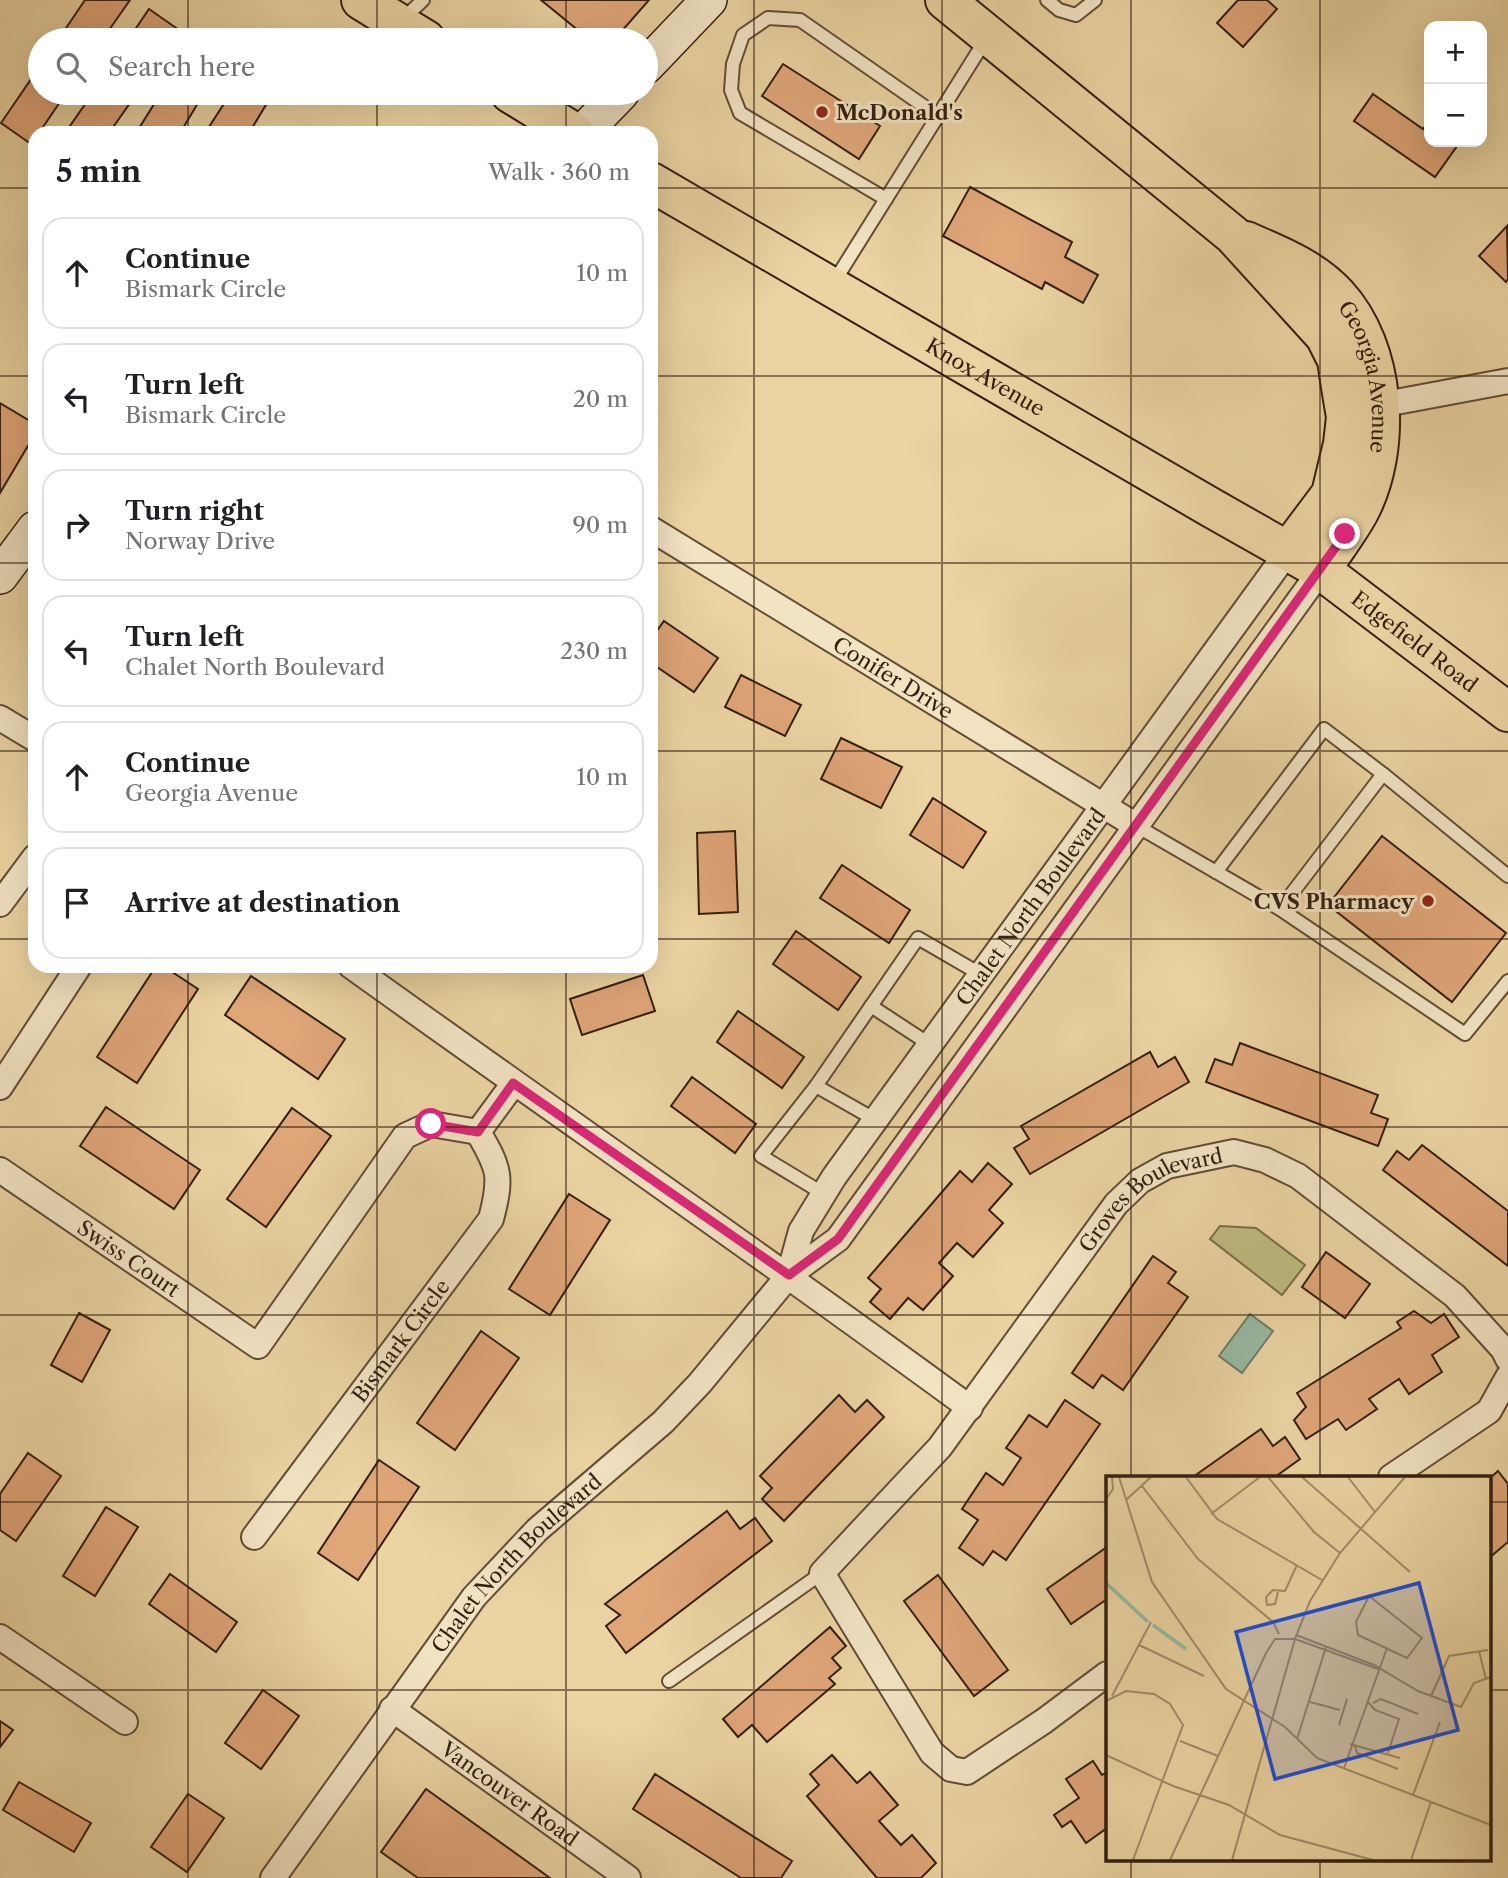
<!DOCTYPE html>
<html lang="en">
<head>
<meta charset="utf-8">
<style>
  :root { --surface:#fff; --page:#f2f2f2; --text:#202124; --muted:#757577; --line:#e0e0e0 }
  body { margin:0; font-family:"Libre Caslon Text",serif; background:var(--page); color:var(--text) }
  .controls { position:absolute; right:21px; top:21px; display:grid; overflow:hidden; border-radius:14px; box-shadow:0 7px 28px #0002 }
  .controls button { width:63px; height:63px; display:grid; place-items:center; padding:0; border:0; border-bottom:2px solid var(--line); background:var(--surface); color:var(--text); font:35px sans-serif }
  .stop { position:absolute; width:21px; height:21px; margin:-16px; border:5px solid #db2777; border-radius:50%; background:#fff }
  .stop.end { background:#db2777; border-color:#fff; box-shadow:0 2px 7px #0008 }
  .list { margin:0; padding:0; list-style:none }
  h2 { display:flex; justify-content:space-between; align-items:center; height:91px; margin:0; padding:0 28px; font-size:30px }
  h2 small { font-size:23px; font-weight:400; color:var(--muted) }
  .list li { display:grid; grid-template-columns:46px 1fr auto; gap:21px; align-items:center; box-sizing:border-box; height:112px; margin:0 14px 14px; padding:0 14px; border:2px solid var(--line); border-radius:21px }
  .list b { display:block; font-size:26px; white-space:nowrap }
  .list p { margin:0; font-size:23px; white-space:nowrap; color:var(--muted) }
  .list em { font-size:23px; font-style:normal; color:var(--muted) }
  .icon { flex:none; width:38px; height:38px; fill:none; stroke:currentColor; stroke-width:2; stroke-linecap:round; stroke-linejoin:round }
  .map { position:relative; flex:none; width:1508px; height:1878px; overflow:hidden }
  .search { position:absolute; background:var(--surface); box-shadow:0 7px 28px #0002; left:28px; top:28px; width:630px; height:77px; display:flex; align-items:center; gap:18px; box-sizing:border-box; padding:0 24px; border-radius:38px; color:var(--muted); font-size:26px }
  .panel { position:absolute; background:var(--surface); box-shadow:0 7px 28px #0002; left:28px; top:126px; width:630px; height:847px; border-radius:21px }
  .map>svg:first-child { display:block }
  .green { fill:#bebb80; stroke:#796d48; stroke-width:2 }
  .water { fill:#98b8a4; stroke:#707b69; stroke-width:2 }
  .building { fill:#dfa678; stroke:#341f11; stroke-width:2 }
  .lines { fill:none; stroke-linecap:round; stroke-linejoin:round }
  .lane-casing { stroke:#624c35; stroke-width:16 }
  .street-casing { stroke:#624c35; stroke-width:28 }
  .secondary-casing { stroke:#341f11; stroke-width:38 }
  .primary-casing { stroke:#341f11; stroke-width:42 }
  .lane { stroke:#f2e3c3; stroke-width:12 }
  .street { stroke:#f2e3c3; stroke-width:24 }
  .secondary { stroke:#f2e3c3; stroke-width:35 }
  .primary { stroke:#ebd4a2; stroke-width:38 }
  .route { stroke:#db2777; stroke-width:9 }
  .grid { fill:none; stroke:#341f11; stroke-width:2; stroke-opacity:0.55 }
  .poi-dot { fill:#8f2418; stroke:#f2e3c3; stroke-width:2.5 }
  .labels { text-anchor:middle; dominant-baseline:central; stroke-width:6; stroke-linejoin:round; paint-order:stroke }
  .poi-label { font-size:21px; font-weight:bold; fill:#341f11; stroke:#f2e3c3; text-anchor:start }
  .street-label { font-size:21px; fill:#341f11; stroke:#f2e3c3 }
  .inset-river { fill:none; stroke:#98b8a4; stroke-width:3.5 }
  .inset-road { fill:none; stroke:#a28c68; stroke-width:2 }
  .view { fill:#1d4ed8; fill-opacity:0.15; stroke:#1d4ed8; stroke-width:3.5 }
  .inset-edge { fill:none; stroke:#341f11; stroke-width:3.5 }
</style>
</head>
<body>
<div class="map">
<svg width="1508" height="1878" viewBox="0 0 1508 1878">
  <rect width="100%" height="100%" fill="#ebd4a2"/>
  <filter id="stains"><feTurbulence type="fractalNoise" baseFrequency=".00286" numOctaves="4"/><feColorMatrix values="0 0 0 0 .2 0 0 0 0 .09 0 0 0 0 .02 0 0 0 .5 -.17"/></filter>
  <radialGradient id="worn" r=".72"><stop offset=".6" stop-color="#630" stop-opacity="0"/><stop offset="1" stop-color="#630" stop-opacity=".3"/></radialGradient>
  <polygon class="green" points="1220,1226 1256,1228 1305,1265 1282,1295 1210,1239"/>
  <polygon class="water" points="1250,1314 1273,1331 1242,1373 1219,1356"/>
  <g class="building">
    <polygon points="85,0 130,0 102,40 58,40"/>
    <polygon points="541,0 649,0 614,40 590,40"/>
    <polygon points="1238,0 1267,0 1277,9 1243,47 1217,23"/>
    <polygon points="149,9 179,30 172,40 128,40"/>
    <polygon points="783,64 880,126 859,159 762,96"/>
    <polygon points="40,66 40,93 66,93 39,133 35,133 31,144 1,123"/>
    <polygon points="93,93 137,93 109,133 65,133"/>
    <polygon points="161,93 204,93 180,133 136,133"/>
    <polygon points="231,93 272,95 249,133 205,133"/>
    <polygon points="1373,94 1423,129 1429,120 1429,142 1460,142 1435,177 1354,121"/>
    <polygon points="970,187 1072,242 1065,257 1098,275 1083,303 1045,282 1042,289 943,236"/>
    <polygon points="1507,226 1508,279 1506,282 1479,256"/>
    <polygon points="0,403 35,424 35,434 0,493"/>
    <polygon points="664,621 718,658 694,692 651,663 651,639"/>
    <polygon points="741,675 801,705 785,736 725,707"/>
    <polygon points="841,738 902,767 881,808 821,779"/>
    <polygon points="933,798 986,832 963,868 910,835"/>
    <polygon points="735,831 738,912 699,914 697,833"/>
    <polygon points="1382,836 1506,933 1452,1002 1328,905"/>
    <polygon points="842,865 910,910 889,943 820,898"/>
    <polygon points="796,931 861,977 838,1010 773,964"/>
    <polygon points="156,966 163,966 198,989 137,1083 97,1057"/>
    <polygon points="643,975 655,1011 582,1035 570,999"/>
    <polygon points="251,976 345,1039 318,1079 225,1015"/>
    <polygon points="738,1011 804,1057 782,1088 717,1042"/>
    <polygon points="1240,1043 1378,1095 1371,1113 1388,1119 1378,1146 1206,1082 1215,1059 1232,1065"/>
    <polygon points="1150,1052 1158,1067 1175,1057 1189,1082 1030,1174 1014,1148 1029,1139 1021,1126"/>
    <polygon points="692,1077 756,1124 735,1153 671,1106"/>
    <polygon points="106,1107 200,1170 174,1209 80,1146"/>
    <polygon points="292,1108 331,1136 266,1227 227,1199"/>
    <polygon points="1422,1145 1508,1211 1508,1266 1383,1170 1397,1151 1409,1160"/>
    <polygon points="988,1163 1012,1184 989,1210 1003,1223 973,1257 957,1243 939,1263 953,1276 923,1310 908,1298 890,1319 870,1302 881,1289 868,1278 960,1171 972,1182"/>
    <polygon points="569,1194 610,1220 550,1315 509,1289"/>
    <polygon points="1326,1252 1370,1284 1345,1318 1302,1287"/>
    <polygon points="1153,1256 1176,1272 1168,1283 1188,1297 1123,1390 1102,1375 1093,1388 1072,1373"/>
    <polygon points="1414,1311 1431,1323 1444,1314 1459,1337 1432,1355 1442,1372 1409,1394 1399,1379 1369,1399 1377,1409 1346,1430 1338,1419 1306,1439 1294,1420 1306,1407 1297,1393 1401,1328 1397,1322"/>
    <polygon points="79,1313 110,1330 82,1382 51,1365"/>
    <polygon points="481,1331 519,1358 455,1450 417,1423"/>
    <polygon points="839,1395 855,1412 867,1400 884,1417 784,1521 762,1499 772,1488 760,1476"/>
    <polygon points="1065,1400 1100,1424 1006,1560 993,1551 983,1565 959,1548 978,1520 962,1509 986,1473 1003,1485 1021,1458 1006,1448 1029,1415 1047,1427"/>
    <polygon points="1261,1429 1273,1446 1285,1437 1300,1459 1275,1477 1193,1477"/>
    <polygon points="28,1453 61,1476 16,1541 0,1530 0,1494"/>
    <polygon points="379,1460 419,1487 358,1580 318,1553"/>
    <polygon points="1498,1471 1508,1484 1508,1542 1489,1558 1489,1479"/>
    <polygon points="106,1507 138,1527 95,1596 63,1576"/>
    <polygon points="727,1511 740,1529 755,1518 772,1541 626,1653 606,1626 620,1615 605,1604"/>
    <polygon points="1107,1547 1107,1599 1071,1624 1047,1589"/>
    <polygon points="170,1574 237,1622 216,1652 149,1604"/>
    <polygon points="938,1575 1008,1670 974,1696 904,1601"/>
    <polygon points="830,1627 846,1646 832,1658 841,1668 829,1678 835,1684 767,1742 752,1725 738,1737 723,1719"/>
    <polygon points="263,1690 299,1716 261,1769 225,1743"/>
    <polygon points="0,1721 13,1730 0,1747"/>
    <polygon points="832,1755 857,1783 870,1772 898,1805 879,1821 901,1845 912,1835 936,1863 921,1878 877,1878 807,1796 819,1785 810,1774"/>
    <polygon points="1093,1761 1102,1775 1107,1772 1107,1828 1086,1843 1071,1821 1062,1827 1054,1815 1079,1798 1066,1779"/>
    <polygon points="655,1774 792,1861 781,1878 741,1878 633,1809"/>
    <polygon points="19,1782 91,1823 74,1852 3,1810"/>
    <polygon points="426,1789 550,1878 418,1878 381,1852"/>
    <polygon points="188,1794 224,1818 187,1872 151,1847"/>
  </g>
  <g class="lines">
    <defs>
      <g id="lane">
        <polyline points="1047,0 1059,10 1076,15 1095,0"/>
        <polyline points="403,19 423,0"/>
        <polyline points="886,199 740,113 731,90 733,64 743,35 768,18 800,20 938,116"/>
        <polyline points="834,282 986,39"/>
        <polyline points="1135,825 1280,909 1465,1034 1508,981"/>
        <polyline points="1216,872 1324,729 1383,774"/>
        <polyline points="1280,909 1383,774 1508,876"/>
        <polyline points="871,1006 929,1044"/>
        <polyline points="816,1086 761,1156 824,1194"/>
        <polyline points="874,1119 816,1086 918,938 980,974"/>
        <polyline points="669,1681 822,1573"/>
      </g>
      <g id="street">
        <polyline points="1380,405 1508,381"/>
        <path id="s1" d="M651,529L1135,825"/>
        <polyline points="0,718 35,739"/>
        <polyline points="0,904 35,857"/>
        <path d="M351,966C557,1114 766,1258 970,1408"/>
        <polyline points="0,1087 79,966"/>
        <path id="s2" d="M0,1170L258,1346L405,1136L431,1124L478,1132L514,1083"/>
        <path id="s3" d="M789,1275L801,1231L834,1177L1289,550"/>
        <polyline points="1391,1477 1489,1411 1508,1377"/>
        <path id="s4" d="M254,1537L491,1219C502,1177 500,1169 478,1132"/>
        <polyline points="0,1637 125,1722"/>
        <path id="s5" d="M1107,1674L1044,1721L967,1772L951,1769L932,1753L822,1573L940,1447L1116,1204L1140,1181L1167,1166L1234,1152L1265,1160L1298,1176L1455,1296L1503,1349L1508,1359"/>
        <path id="s6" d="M392,1709L628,1878"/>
        <path id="s7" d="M273,1878L474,1597L537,1530L663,1422L700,1383L789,1275L838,1239L1321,570"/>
      </g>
      <g id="secondary">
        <polyline points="646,66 709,0"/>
        <polyline points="582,133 621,93"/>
        <polyline points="0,576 35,529"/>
      </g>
      <g id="primary">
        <polyline points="361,0 426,40"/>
        <polyline points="945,0 1233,235 1325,336 1337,360 1341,387 1346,417 1343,444 1331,494 1289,550"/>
        <polyline points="510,93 575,133"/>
        <path id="s8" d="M651,182L1210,507L1321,570L1508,712"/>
        <path id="s9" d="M1246,241C1278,255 1312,268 1337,295C1386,348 1393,448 1359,512C1348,532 1333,551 1321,570"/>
      </g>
    </defs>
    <use href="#lane" class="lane-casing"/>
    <use href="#street" class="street-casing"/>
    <use href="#secondary" class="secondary-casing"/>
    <use href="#primary" class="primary-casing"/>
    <use href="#lane" class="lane"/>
    <use href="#street" class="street"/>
    <use href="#secondary" class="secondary"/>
    <use href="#primary" class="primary"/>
  </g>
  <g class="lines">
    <polyline class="route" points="431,1124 478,1132 513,1083 789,1275 838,1239 1345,534"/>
  </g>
  <path class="grid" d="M188,0V40M377,0V40M566,0V40M754,0V1878M942,0V1878M1131,0V1477M1320,0V1477M188,93V133M377,93V133M566,93V133M0,188H35M651,188H1508M0,376H35M651,376H1508M0,563H35M651,563H1508M0,751H35M651,751H1508M0,939H35M651,939H1508M188,966V1878M377,966V1878M566,966V1878M0,1127H1508M0,1315H1508M0,1502H1107M1489,1502H1508M0,1690H1107M1489,1690H1508M1131,1859V1878M1320,1859V1878"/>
  <g class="poi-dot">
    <circle cx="822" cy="112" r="7"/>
    <circle cx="1428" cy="901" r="7"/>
  </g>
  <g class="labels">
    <g class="poi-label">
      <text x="836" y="112">McDonald's</text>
      <text x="1414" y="901" text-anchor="end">CVS Pharmacy</text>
    </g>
    <g class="street-label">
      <text stroke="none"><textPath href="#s8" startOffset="387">Knox Avenue</textPath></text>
      <text stroke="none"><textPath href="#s9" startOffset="196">Georgia Avenue</textPath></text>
      <text stroke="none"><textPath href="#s8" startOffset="892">Edgefield Road</textPath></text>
      <text stroke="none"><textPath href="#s1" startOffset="284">Conifer Drive</textPath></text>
      <text stroke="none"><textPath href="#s3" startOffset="443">Chalet North Boulevard</textPath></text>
      <text stroke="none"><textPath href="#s5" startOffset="928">Groves Boulevard</textPath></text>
      <text stroke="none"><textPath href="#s2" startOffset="156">Swiss Court</textPath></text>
      <text stroke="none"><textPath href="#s4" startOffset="245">Bismark Circle</textPath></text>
      <text stroke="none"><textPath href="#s7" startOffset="399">Chalet North Boulevard</textPath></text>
      <text stroke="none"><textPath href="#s6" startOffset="145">Vancouver Road</textPath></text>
    </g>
  </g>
  <g transform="translate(1106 1476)">
    <rect width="385" height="385" fill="#ebd4a2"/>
    <path class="inset-river" d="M0,107L42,146M47,149L80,173"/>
    <path class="inset-road" d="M13,1L46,106L120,213L179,251L211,282L385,349M80,1L111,43L216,104M162,1L208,56L234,77M196,1L304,96M242,1L269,36M36,10L92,83L167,146L173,158M0,23L7,13L6,1M20,24L45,1M105,38L154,1M172,116L169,128L161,129L160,121L167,114L179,115L191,89M263,120L316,162L301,182L252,159L250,146ZM190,159L268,189L312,215L355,231L368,207L385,201M189,163L272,193M33,169L98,200M373,175L380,203M6,220L45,146M325,220L343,180L382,174M0,225L20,215L48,218L64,228L77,249L27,384M261,225L269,234L293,243L282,277M204,226L234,234M267,227L275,223L312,238M233,249L241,223M191,263L220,171M74,265L112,280M244,268L294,282M249,270L251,277L292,293M0,279L67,310L123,329L174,359L267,384M238,292L281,172M307,319L334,246M64,384L160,177L169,163H189M126,384L189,163L204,125L234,77L299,1M305,384L325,326"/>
    <path class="view" d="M313,107L352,254L169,303L130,156Z"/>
    <rect width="385" height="385" class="inset-edge"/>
  </g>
  <rect width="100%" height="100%" filter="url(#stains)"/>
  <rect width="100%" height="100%" fill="url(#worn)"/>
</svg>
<div class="controls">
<button>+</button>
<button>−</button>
</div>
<div class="stop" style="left:431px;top:1124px"></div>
<div class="stop end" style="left:1345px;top:534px"></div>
<div class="search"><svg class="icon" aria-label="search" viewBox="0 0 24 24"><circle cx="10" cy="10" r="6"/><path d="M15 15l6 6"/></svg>Search here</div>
<section class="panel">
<h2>5 min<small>Walk · 360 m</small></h2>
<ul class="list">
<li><svg class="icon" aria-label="ahead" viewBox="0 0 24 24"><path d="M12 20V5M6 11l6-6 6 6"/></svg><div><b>Continue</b><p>Bismark Circle</p></div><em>10 m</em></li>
<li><svg class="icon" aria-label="left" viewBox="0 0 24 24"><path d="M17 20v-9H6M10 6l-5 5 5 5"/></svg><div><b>Turn left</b><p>Bismark Circle</p></div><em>20 m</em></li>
<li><svg class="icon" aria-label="right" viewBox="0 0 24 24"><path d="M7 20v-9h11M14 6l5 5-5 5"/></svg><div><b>Turn right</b><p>Norway Drive</p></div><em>90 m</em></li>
<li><svg class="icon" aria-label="left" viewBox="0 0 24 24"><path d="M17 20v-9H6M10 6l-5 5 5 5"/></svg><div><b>Turn left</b><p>Chalet North Boulevard</p></div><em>230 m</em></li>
<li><svg class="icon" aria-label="ahead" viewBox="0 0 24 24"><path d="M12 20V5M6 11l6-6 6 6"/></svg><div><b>Continue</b><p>Georgia Avenue</p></div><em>10 m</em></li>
<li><svg class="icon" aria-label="arrive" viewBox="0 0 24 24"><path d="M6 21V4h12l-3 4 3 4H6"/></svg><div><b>Arrive at destination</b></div></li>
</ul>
</section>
</div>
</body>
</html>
